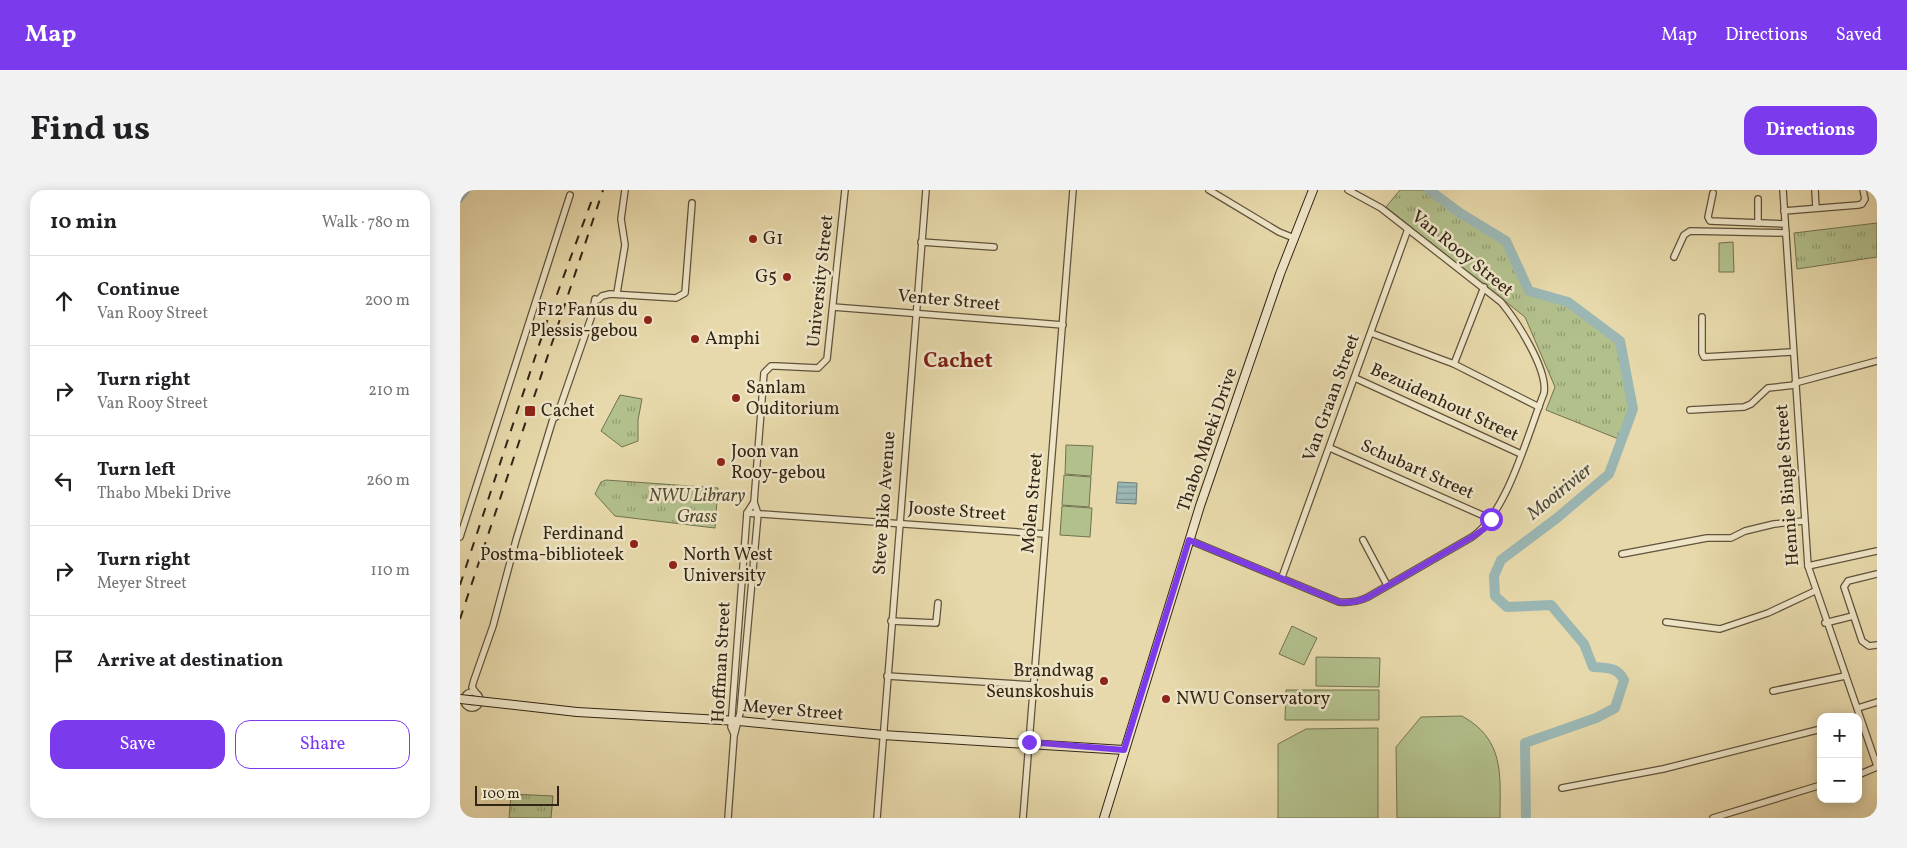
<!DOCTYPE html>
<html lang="en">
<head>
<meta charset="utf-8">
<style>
  :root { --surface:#fff; --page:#f2f2f2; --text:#202124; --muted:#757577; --line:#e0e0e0; --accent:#7c3aed }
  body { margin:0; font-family:Vollkorn,serif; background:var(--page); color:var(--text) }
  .controls { position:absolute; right:15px; bottom:15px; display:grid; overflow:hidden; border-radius:10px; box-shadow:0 2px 12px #0003 }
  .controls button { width:45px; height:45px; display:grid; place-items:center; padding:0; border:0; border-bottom:1px solid var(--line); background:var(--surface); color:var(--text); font:25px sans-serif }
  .scale { position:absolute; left:15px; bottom:12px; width:84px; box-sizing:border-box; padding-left:5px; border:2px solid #332516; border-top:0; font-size:14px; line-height:18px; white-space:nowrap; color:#332516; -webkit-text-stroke:4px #efe6c8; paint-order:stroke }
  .stop { position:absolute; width:15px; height:15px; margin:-11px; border:4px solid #7c3aed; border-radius:50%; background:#fff }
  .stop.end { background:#7c3aed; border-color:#fff; box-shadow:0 1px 5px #0008 }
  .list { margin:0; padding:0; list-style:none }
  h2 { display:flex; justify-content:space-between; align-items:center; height:65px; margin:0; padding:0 20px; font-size:21px }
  h2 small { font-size:16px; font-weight:400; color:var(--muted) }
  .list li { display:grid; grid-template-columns:32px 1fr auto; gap:15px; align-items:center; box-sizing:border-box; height:90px; padding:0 20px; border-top:1px solid var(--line) }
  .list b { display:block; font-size:19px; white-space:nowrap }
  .list p { margin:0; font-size:16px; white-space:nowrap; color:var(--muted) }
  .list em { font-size:16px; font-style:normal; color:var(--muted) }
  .actions { display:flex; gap:10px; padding:15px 20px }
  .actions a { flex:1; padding:11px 0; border:1px solid var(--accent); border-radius:15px; text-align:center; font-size:18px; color:var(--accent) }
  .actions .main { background:var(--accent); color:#fff }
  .icon { flex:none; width:28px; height:28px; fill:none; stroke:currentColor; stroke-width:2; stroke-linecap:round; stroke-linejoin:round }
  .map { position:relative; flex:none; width:1417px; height:628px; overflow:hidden; border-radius:15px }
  header { display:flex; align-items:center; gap:30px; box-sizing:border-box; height:70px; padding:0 25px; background:var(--accent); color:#fff }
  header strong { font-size:24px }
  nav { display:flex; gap:28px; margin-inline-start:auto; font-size:18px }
  .intro { display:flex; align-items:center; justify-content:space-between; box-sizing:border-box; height:120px; padding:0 30px }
  h1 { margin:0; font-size:35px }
  .button { padding:12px 22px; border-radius:15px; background:var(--accent); color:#fff; font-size:18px; font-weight:700 }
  main { display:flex; gap:30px; padding:0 30px }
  aside { flex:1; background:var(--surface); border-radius:15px; box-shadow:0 2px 12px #0003 }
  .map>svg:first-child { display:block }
  .park { fill:url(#park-tufts); stroke:#727251 }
  .pitch { fill:#b2c08c; stroke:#727251 }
  .water { fill:url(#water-rules); stroke:#717d75 }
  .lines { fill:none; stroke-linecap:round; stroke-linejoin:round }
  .canal { stroke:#9bb7b4; stroke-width:5.5 }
  .river { stroke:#9bb7b4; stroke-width:10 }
  .street-casing { stroke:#60523b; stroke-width:8 }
  .secondary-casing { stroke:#332516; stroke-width:10 }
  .street { stroke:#efe6c8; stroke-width:5.5 }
  .secondary { stroke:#efe6c8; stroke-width:8 }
  .rail { stroke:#332516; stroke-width:2; stroke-dasharray:9 9; stroke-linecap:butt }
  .secondary-bridge-casing { stroke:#332516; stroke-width:10; stroke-linecap:butt }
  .secondary-bridge { stroke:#efe6c8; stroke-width:8 }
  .route { stroke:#7c3aed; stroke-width:6 }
  .poi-dot { fill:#8f2418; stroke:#efe6c8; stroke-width:2 }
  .labels { text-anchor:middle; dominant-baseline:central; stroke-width:5; stroke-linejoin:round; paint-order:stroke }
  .poi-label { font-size:18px; fill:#332516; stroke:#efe6c8; text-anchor:start }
  .street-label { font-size:18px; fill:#332516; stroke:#efe6c8 }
  .park-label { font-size:18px; font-style:italic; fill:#534c34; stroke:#efe6c8 }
  .water-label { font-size:19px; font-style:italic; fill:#4d4a3e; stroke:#efe6c8 }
  .district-label { font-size:22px; font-weight:bold; fill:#7a1f14; stroke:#efe6c8 }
</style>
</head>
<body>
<header>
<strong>Map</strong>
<nav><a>Map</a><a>Directions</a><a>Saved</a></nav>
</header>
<div class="intro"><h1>Find us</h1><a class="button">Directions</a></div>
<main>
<aside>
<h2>10 min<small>Walk · 780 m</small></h2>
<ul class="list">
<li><svg class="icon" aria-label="ahead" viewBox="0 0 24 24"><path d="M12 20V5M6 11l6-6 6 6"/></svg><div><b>Continue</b><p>Van Rooy Street</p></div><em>200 m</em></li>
<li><svg class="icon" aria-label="right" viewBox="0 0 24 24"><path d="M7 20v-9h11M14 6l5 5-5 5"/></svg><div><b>Turn right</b><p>Van Rooy Street</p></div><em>210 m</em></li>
<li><svg class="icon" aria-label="left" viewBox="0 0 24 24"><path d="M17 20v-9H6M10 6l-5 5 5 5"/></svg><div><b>Turn left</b><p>Thabo Mbeki Drive</p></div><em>260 m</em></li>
<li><svg class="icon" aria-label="right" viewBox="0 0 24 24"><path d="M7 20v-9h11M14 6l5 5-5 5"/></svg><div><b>Turn right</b><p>Meyer Street</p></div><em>110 m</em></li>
<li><svg class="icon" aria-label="arrive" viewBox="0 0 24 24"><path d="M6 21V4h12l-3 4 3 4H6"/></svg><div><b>Arrive at destination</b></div></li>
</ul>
<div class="actions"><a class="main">Save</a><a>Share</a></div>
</aside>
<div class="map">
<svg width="1417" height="628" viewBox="0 0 1417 628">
  <defs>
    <pattern id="park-tufts" width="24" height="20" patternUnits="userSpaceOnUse" patternTransform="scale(1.25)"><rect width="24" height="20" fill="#b2c08c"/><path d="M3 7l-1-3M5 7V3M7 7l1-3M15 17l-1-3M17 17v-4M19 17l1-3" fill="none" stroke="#919c71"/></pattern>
    <pattern id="water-rules" width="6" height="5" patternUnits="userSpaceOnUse" patternTransform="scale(1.25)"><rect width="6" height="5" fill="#9bb7b4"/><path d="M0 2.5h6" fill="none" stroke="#7f9591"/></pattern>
  </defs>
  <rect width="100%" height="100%" fill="#e7d9ab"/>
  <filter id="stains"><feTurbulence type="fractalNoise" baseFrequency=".004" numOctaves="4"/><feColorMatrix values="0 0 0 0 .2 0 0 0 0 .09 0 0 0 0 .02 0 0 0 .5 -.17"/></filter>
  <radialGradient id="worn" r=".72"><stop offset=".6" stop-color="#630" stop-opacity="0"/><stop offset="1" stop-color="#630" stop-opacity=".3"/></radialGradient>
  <g class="park">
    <polygon points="940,0 969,0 1000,23 1046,51 1069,101 1108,112 1160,151 1173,219 1161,250 1086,220 1095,197 1065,127 926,17"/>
    <polygon points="1417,33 1417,67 1337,79 1334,43"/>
    <polygon points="160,205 182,209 178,230 178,251 162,257 141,241"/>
    <polygon points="146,290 258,298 255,338 155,326 135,304 141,292"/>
    <polygon points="51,604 93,606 91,628 49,628"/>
  </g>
  <g class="pitch">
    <polygon points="1273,52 1274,82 1259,82 1259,53"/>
    <polygon points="606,255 633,256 631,286 605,284"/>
    <polygon points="604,285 631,287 629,317 602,315"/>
    <polygon points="602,316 632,318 630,347 600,345"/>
    <polygon points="832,436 857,448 844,475 819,464"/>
    <polygon points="856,467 920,468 919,497 856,496"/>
    <polygon points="826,500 919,500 919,530 825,530"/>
    <path d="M1002,526C1045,550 1040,584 1040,628H937L936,557L961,527Z"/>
    <polygon points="918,538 918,628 818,628 818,554 846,539"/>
  </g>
  <polygon class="water" points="658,292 677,293 676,314 656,313"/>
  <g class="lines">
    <polyline class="canal" points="0,10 8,0"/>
    <path class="river" d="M969,0L1000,23L1046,51L1069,101L1108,112L1160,151L1173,219L1149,284L1097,328L1041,370L1034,386L1035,406L1047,417L1091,415L1124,454L1133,477C1148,478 1157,477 1164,490L1155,518L1136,528L1065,553L1066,628"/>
    <defs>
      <g id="street">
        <polyline points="749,0 819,42 834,48"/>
        <polyline points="1323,0 1348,376 1417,576"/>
        <polyline points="1355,0 1356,18"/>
        <polyline points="0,2 2,0"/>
        <polyline points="1253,3 1248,27 1250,31 1325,34"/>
        <polyline points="1324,21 1398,15 1402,14 1405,9 1403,0"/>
        <polyline points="1298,33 1298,9"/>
        <polyline points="461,52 534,57"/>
        <polyline points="1214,67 1224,45 1230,41 1326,43"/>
        <polyline points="157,103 165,55 161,29 165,0"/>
        <polyline points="373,117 603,135"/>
        <polyline points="1242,127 1242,163 1244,167 1332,162"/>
        <polyline points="911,143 994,174 1079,217"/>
        <polyline points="994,174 1024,97"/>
        <polyline points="895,188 1061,264"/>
        <polyline points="1335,193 1417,171"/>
        <polyline points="1230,220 1284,217 1291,214 1308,198 1335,195"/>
        <polyline points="870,258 1031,329"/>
        <polyline points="287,323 585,344"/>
        <polyline points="0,347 110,5"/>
        <path d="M729,350L879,412C890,413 898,412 908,407L1012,347C1047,324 1068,243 1084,203C1088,179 1056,130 1041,112L921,18L888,0"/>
        <polyline points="903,350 927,395"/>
        <polyline points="1162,364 1247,348 1271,348 1285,341 1314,334 1344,331"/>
        <polyline points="1348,376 1417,361"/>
        <polyline points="1417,384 1388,391 1384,397 1402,451 1409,456 1417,455"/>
        <polyline points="822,387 948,39"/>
        <polyline points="431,431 476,433 478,413"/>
        <polyline points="1206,432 1260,439 1308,423 1355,401"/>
        <polyline points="1365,433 1393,426"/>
        <polyline points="427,486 573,495"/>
        <polyline points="1313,501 1385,486"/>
        <circle cx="12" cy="510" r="8"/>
        <polyline points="16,503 12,497 14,490 33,436 56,350 93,229 97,226 132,125 135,109 138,110 142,106 150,104 216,108 225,103 232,13"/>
        <polyline points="1398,518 1417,512"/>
        <polyline points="274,544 271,537 287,323 294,312"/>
        <polyline points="1398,585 1417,577"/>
        <polyline points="1102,598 1203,579 1361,539"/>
        <polyline points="268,628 274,546 280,523 298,324 294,312 304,183 311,176 316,176 358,178 367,169 385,0"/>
        <polyline points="417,628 466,0"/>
        <polyline points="563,628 613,0"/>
        <polyline points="1253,628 1361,595"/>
      </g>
      <g id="secondary">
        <polyline points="117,522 279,531 423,545 664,560"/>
        <polyline points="644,628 740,316 820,84 853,0"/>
      </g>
    </defs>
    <use href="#street" class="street-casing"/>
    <use href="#secondary" class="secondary-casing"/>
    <use href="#street" class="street"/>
    <use href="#secondary" class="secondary"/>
    <g class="rail">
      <polyline points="0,395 86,134 133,7"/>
      <polyline points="0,429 143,0"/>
    </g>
    <defs>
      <polyline id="secondary-bridge" points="0,509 117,522"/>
    </defs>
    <use href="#secondary-bridge" class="secondary-bridge-casing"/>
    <use href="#secondary-bridge" class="secondary-bridge"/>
  </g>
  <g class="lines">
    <path class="route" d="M569,552L664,560L729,350L879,412C890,413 898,412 908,407L1012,347L1024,339L1031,329"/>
  </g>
  <g class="poi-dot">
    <circle cx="293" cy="49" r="5"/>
    <circle cx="327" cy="87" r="5"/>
    <circle cx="188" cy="130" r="5"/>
    <circle cx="235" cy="149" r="5"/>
    <circle cx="276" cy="208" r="5"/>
    <rect x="64" y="215" width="12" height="12" rx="2.5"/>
    <circle cx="261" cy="272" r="5"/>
    <circle cx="174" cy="354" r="5"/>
    <circle cx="213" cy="375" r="5"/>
    <circle cx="644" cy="491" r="5"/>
    <circle cx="706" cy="509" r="5"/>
  </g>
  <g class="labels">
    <g class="poi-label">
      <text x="303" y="49">G1</text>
      <text x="317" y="87" text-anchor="end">G5</text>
      <text x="178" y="120" text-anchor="end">F12 Fanus du<tspan x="178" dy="21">Plessis-gebou</tspan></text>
      <text x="245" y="149">Amphi</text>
      <text x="286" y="198">Sanlam<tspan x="286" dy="21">Ouditorium</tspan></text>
      <text x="81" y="221">Cachet</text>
      <text x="271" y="262">Joon van<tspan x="271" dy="21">Rooy-gebou</tspan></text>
      <text x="164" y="344" text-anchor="end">Ferdinand<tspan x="164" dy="21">Postma-biblioteek</tspan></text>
      <text x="223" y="365">North West<tspan x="223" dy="21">University</tspan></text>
      <text x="634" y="481" text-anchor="end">Brandwag<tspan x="634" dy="21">Seunskoshuis</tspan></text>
      <text x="716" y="509">NWU Conservatory</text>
    </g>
    <g class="street-label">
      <text transform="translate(1002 64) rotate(39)">Van Rooy Street</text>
      <text transform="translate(361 91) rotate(-84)">University Street</text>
      <text transform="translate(489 111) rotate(5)">Venter Street</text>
      <text transform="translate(872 208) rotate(-70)">Van Graan Street</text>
      <text transform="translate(984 213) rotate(25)">Bezuidenhout Street</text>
      <text transform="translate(748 250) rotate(-71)">Thabo Mbeki Drive</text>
      <text transform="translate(957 280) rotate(24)">Schubart Street</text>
      <text transform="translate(1328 295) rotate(-94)">Hennie Bingle Street</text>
      <text transform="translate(425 313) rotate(-86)">Steve Biko Avenue</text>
      <text transform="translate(573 313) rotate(-85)">Molen Street</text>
      <text transform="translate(497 322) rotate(4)">Jooste Street</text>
      <text transform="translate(262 472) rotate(-87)">Hoffman Street</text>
      <text transform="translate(333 521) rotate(5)">Meyer Street</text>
    </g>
    <g class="park-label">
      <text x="237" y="306">NWU Library<tspan x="237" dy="21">Grass</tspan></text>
    </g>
    <g class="water-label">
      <text transform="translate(1100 302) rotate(-39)">Mooirivier</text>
    </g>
    <g class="district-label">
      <text x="498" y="171">Cachet</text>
    </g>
  </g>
  <rect width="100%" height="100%" filter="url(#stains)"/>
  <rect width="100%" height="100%" fill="url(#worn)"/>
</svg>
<div class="controls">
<button>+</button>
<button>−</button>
</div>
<div class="scale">100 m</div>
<div class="stop" style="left:1031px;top:329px"></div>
<div class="stop end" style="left:569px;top:552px"></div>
</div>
</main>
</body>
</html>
